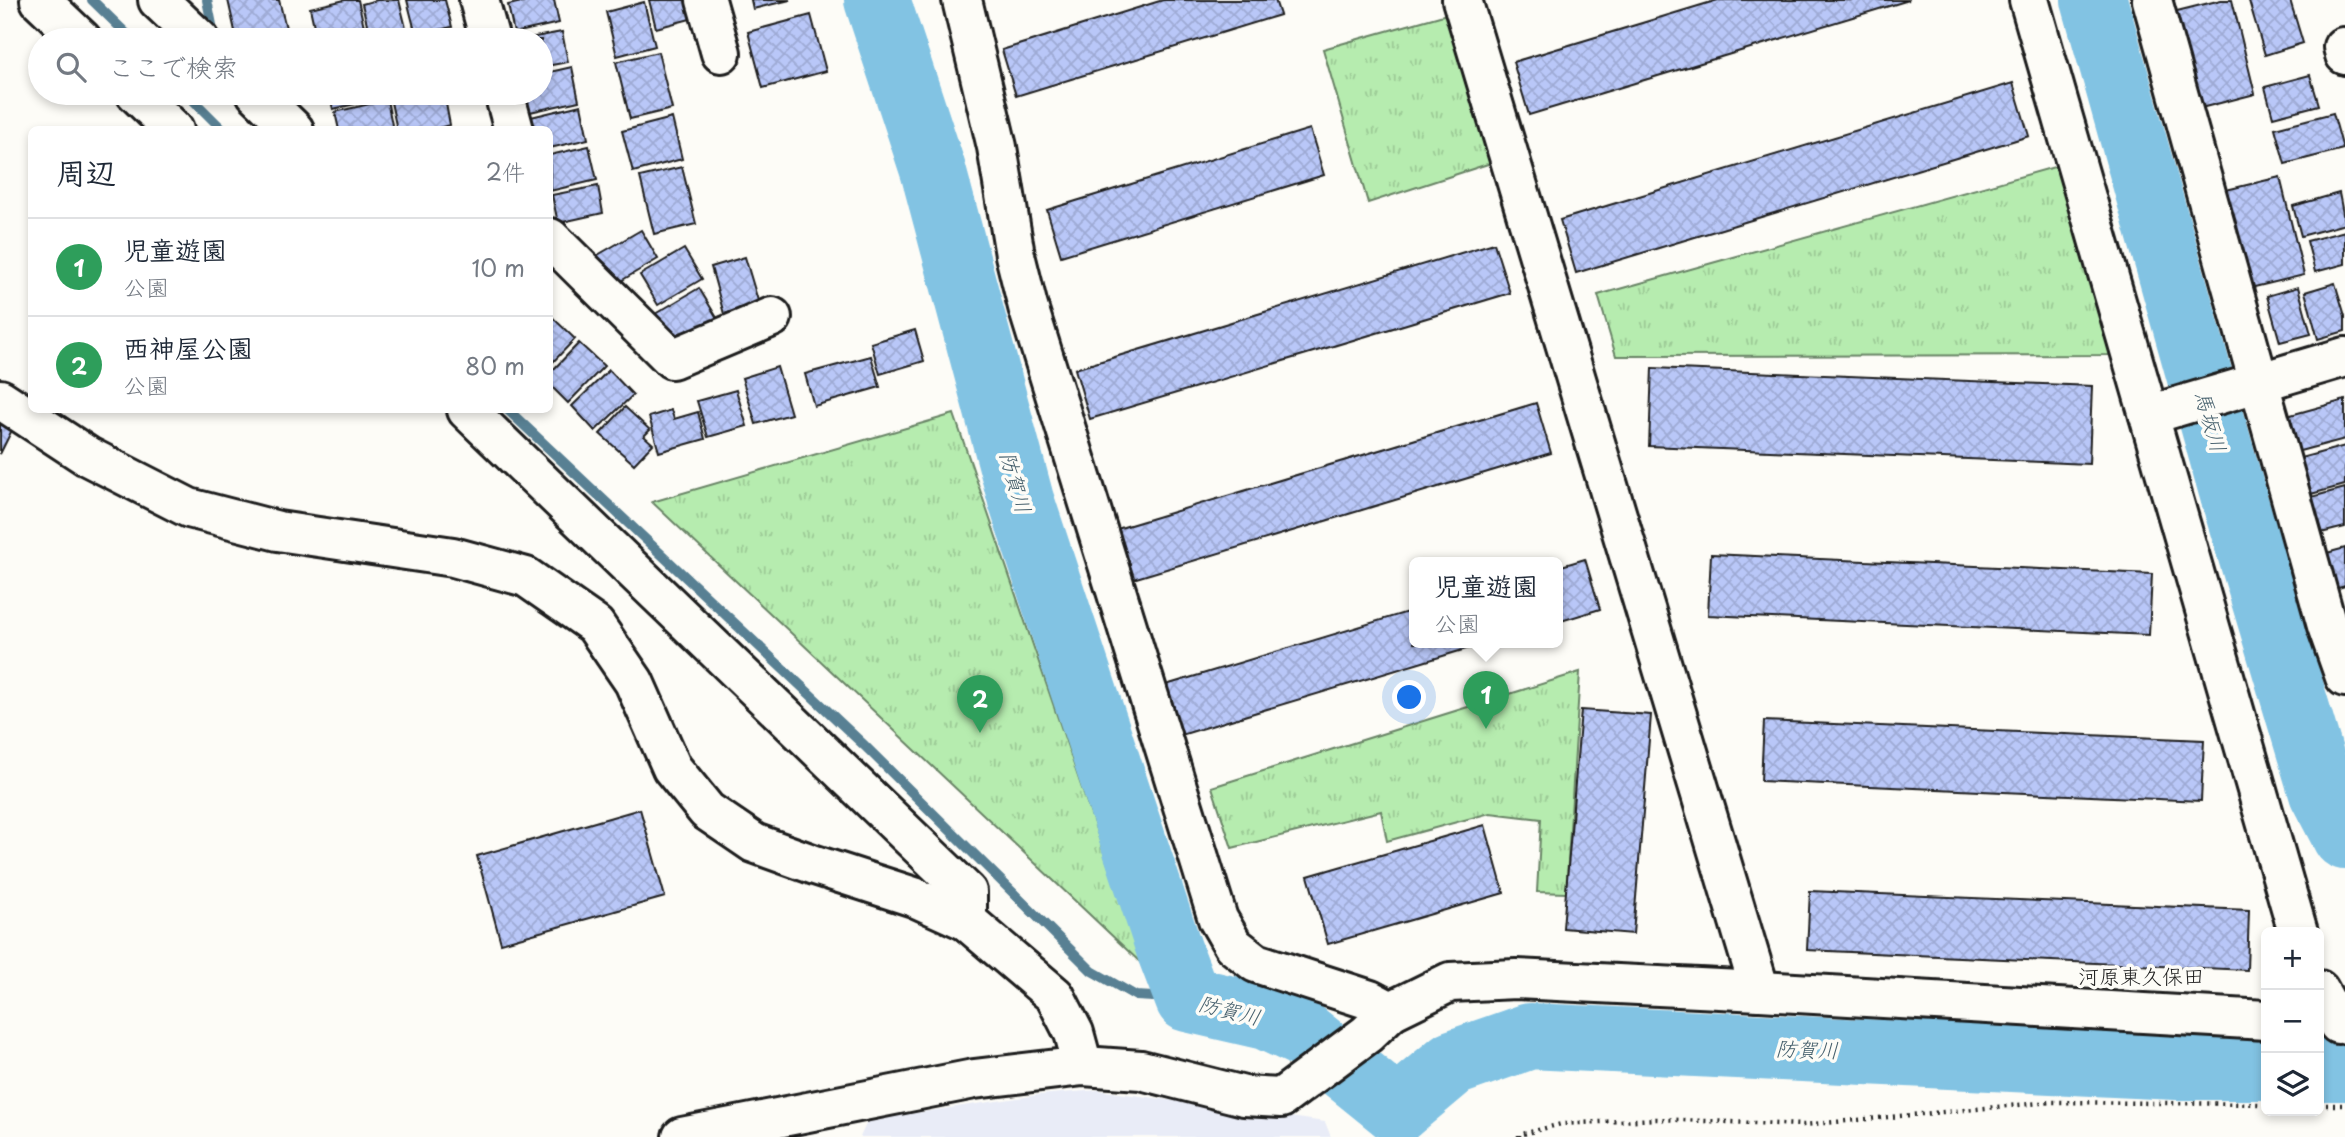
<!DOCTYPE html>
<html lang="ja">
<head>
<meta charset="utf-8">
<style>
  :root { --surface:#fff; --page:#f6f6f7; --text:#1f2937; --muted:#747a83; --line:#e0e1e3; --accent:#d1495b }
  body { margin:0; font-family:"Playpen Sans","Klee One",sans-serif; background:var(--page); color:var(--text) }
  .controls { position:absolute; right:21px; bottom:21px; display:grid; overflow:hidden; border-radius:10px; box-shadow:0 4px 10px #0003 }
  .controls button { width:63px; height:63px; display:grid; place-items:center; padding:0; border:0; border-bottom:2px solid var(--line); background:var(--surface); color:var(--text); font:35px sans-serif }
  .you { position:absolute; left:1410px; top:698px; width:24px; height:24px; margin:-18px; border:5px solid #fff; border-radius:50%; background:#1a73e8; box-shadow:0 0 0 10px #1a73e833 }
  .badge { display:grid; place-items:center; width:46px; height:46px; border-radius:50%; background:var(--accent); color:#fff; font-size:23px; font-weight:700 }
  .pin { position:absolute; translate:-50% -58px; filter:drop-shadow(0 2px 4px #0008) }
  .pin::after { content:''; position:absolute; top:37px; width:24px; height:21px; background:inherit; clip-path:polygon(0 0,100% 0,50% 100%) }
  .popup { position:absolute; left:1409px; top:557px; width:154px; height:91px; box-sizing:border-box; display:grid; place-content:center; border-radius:10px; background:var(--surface); filter:drop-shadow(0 2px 5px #0005); font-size:23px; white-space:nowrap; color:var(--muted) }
  .popup b { font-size:26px; color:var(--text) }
  .popup::after { content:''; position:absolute; left:50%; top:100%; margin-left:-14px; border:14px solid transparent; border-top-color:var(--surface) }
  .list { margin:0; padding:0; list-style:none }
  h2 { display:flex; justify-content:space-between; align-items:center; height:91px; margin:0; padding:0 28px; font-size:30px }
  h2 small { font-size:23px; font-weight:400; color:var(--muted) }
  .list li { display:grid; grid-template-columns:46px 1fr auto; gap:21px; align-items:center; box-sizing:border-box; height:98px; padding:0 28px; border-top:2px solid var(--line) }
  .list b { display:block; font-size:26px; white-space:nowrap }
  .list p { margin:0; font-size:23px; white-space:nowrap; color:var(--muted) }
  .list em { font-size:23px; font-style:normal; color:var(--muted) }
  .icon { flex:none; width:38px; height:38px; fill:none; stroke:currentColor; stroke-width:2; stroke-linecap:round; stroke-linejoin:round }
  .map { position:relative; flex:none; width:2345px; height:1137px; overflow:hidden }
  .search { position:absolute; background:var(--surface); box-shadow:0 4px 10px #0003; left:28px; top:28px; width:525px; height:77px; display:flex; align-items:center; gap:18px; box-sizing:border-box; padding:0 24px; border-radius:38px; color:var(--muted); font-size:26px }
  .panel { position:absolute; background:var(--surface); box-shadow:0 4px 10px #0003; left:28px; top:126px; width:525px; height:287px; border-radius:10px }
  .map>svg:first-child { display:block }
  .built { fill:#e9ecf7 }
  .park { fill:url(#park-tufts); stroke:#698466; stroke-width:2 }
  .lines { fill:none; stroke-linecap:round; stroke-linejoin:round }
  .stream { stroke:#598093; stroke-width:10 }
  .river { stroke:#82c3e3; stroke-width:66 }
  .building { fill:url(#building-cross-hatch); stroke:#1c1c1c; stroke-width:2 }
  .minor-casing { stroke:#1c1c1c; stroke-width:44 }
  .path { stroke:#1c1c1c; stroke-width:4.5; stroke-dasharray:2 5; stroke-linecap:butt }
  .minor { stroke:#fdfcf7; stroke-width:38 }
  .labels { text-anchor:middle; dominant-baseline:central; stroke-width:7; stroke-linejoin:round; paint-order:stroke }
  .water-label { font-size:21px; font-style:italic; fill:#455f6c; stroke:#fdfcf7 }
  .neighbourhood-label { font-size:21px; fill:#1c1c1c; stroke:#fdfcf7 }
</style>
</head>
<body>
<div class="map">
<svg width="2345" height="1137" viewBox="0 0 2345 1137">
  <defs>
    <pattern id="park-tufts" width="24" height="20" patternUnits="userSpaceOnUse" patternTransform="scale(1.75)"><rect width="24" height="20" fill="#b6ecaf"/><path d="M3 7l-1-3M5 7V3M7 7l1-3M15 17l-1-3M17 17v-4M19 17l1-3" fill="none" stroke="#9cca96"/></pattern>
    <pattern id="building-cross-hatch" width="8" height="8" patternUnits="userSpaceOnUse" patternTransform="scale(1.75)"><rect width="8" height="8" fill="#b9c7f8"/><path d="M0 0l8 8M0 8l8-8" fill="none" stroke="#9eaad4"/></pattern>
  </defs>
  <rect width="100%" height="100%" fill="#fdfcf7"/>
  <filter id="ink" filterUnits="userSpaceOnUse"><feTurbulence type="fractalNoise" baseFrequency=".0143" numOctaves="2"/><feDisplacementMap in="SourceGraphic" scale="14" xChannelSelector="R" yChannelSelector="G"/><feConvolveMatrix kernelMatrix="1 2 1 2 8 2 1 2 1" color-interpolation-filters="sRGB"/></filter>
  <g filter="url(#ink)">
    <polygon class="built" points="1098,1090 1325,1122 1331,1137 860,1137 868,1120 1038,1095"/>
    <g class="park">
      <polygon points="1454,12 1497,161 1368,203 1323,49"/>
      <polygon points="2065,164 2120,355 1616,356 1598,295"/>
      <polygon points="954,414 1142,964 652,502"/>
      <polygon points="1580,672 1566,893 1537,892 1541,819 1490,813 1387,841 1381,811 1232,848 1212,787"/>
    </g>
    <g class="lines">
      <g class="stream">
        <polyline points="92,0 133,40"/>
        <polyline points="204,37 212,25 207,0"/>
        <polyline points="186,93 223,130"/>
        <polyline points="508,410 865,746 1092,971 1136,996 1188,999"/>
      </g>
      <g class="river">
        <polyline points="877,0 933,170 1021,500 1170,952 1188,999 1266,1017 1304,1035 1397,1110"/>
        <polyline points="2094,0 2233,495 2322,793 2345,837"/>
        <polyline points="2319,1068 2345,1068"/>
        <polyline points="1397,1110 1453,1063 1530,1036 2177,1067 2266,1067"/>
      </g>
    </g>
    <g class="building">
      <polygon points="228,0 279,0 287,32 251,40 237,40"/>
      <polygon points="345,0 358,0 367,40 317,40 310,8"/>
      <polygon points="377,0 399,0 409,40 371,40 362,4"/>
      <polygon points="407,0 445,0 452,27 416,35"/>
      <polygon points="531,0 554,0 559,23 514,33 508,5"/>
      <polygon points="649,0 689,0 694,18 656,28"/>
      <polygon points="751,0 790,0 753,9"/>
      <polygon points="1163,0 1275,0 1280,15 1016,96 1002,50"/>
      <polygon points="1718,0 1909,0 1529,115 1513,62"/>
      <polygon points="2221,0 2232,0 2255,94 2197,109 2173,12"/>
      <polygon points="2290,0 2303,43 2265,55 2249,1"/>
      <polygon points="644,2 655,46 617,56 606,12"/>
      <polygon points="811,15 826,71 763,88 748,32"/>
      <polygon points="309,29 311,40 260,40 260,39"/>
      <polygon points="562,32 568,62 541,67 541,40 519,40"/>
      <polygon points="658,52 672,109 630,119 616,62"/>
      <polygon points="572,67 579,101 530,112 525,93 541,93 541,74"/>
      <polygon points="2310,75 2319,105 2273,117 2265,87"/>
      <polygon points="2013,83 2029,136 1576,273 1560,220"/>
      <polygon points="329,93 380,93 381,98 333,109"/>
      <polygon points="433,93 444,93 450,125 430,130 397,130 391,102"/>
      <polygon points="387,100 393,130 339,130 335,112"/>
      <polygon points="581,105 588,139 550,148 550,130 534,130 531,117"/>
      <polygon points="2333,113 2343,149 2285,164 2275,128"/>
      <polygon points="672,118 682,159 633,172 622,131"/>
      <polygon points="1310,129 1324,175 1061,256 1047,210"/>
      <polygon points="589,146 597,180 550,191 550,155"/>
      <polygon points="682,167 696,224 654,234 640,177"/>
      <polygon points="2280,177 2304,275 2246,289 2222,191"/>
      <polygon points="598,186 603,213 558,223 552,195"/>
      <polygon points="2339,193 2345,224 2301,236 2293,206"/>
      <polygon points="641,230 658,259 614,285 596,256"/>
      <polygon points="2345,231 2345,264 2315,272 2307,241"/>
      <polygon points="1494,243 1510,293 1090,419 1075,369"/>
      <polygon points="684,249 702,279 658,305 640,275"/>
      <polygon points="745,257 759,304 724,314 711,267"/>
      <polygon points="2335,283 2345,316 2345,331 2318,339 2305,292"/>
      <polygon points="2298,287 2311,334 2280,342 2267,296"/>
      <polygon points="699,288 717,318 672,344 655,314"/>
      <polygon points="550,315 575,339 550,365"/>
      <polygon points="915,330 924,361 880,374 871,343"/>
      <polygon points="579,343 604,366 568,403 550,385 550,373"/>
      <polygon points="871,356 880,387 814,406 805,374"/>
      <polygon points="777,367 791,414 756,424 742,378"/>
      <polygon points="1652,368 2092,386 2089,464 1649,446"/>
      <polygon points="609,370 633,395 595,431 572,406"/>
      <polygon points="736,390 747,426 708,437 697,401"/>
      <polygon points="2345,400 2345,439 2296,452 2287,416"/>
      <polygon points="1536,403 1551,453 1133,579 1117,529"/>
      <polygon points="625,407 650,430 644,436 653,444 634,464 600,434"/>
      <polygon points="671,410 674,419 698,412 705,439 659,452 649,417"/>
      <polygon points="0,424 12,430 0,454"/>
      <polygon points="2345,446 2345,485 2307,495 2297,459"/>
      <polygon points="2345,488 2345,527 2317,534 2308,498"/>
      <polygon points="2345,548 2345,586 2332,590 2323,554"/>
      <polygon points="1711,554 2152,574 2149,635 1708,615"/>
      <polygon points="1585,559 1600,609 1558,622 1558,567"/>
      <polygon points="1414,610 1414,643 1486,643 1181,735 1166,685"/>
      <polygon points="1581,710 1651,715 1633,934 1563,928"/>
      <polygon points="1764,721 2204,740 2201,801 1761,781"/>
      <polygon points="640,809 665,897 501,943 477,856"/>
      <polygon points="1485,825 1504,893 1328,944 1308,876"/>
      <polygon points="1810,891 2249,910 2247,970 1807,950"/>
    </g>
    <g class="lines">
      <defs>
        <g id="minor">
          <polyline points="40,0 82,40"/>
          <polyline points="158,0 200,40"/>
          <polyline points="479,0 490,40"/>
          <polyline points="706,0 721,53"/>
          <polyline points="1462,0 1760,991"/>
          <polyline points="2029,0 2298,932"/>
          <polyline points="2152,0 2327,626 2345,677"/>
          <polyline points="2343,47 2345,55"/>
          <polyline points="136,93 174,130"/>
          <polyline points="256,93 294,130"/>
          <polyline points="504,93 514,130"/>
          <polyline points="550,238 672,359 772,317"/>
          <polyline points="0,399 87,456 189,508 278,531 453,557 526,577 595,625 634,682 672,768 707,811 754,843 815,865 914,897 967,921"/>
          <polyline points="467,410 967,892 967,921 1055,996 1074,1033 1083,1066"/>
          <polyline points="2149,415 2345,357"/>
          <polyline points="2319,990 2338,1024"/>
          <polyline points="1391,1011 1450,982 1516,979 1760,991 2266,1020"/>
          <polyline points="682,1137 974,1079 1083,1066 1141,1070 1244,1096 1281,1098 1367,1034 1391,1011 1370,1000 1256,963 1233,945 1218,919 1028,307 1015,255 997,147 962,0"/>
        </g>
      </defs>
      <use href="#minor" class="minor-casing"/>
      <g class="path">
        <polyline points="2319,1105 2345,1105"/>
        <polyline points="1519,1137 1519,1135 1561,1124 1657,1119 1803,1125 2051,1102 2266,1104"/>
      </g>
      <use href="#minor" class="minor"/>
    </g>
  </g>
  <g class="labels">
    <g class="water-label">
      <text transform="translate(2212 421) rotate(74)">馬坂川</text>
      <text transform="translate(1017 482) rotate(74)">防賀川</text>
      <text transform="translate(1230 1009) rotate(14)">防賀川</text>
      <text transform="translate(1807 1048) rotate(2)">防賀川</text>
    </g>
    <g class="neighbourhood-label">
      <text x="2141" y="975">河原東久保田</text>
    </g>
  </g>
</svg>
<div class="controls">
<button>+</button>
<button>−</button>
<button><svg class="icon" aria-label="layers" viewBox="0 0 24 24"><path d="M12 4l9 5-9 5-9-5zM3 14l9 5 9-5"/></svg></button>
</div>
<div class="you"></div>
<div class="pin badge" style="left:1486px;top:729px;background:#2e9e5b">1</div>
<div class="popup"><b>児童遊園</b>公園</div>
<div class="pin badge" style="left:980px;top:733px;background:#2e9e5b">2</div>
<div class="search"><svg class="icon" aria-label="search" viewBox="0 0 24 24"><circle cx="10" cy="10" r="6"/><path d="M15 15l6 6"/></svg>ここで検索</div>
<section class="panel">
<h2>周辺<small>2件</small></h2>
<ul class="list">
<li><span class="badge" style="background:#2e9e5b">1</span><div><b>児童遊園</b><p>公園</p></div><em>10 m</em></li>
<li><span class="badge" style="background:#2e9e5b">2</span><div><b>西神屋公園</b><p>公園</p></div><em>80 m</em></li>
</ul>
</section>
</div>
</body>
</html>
